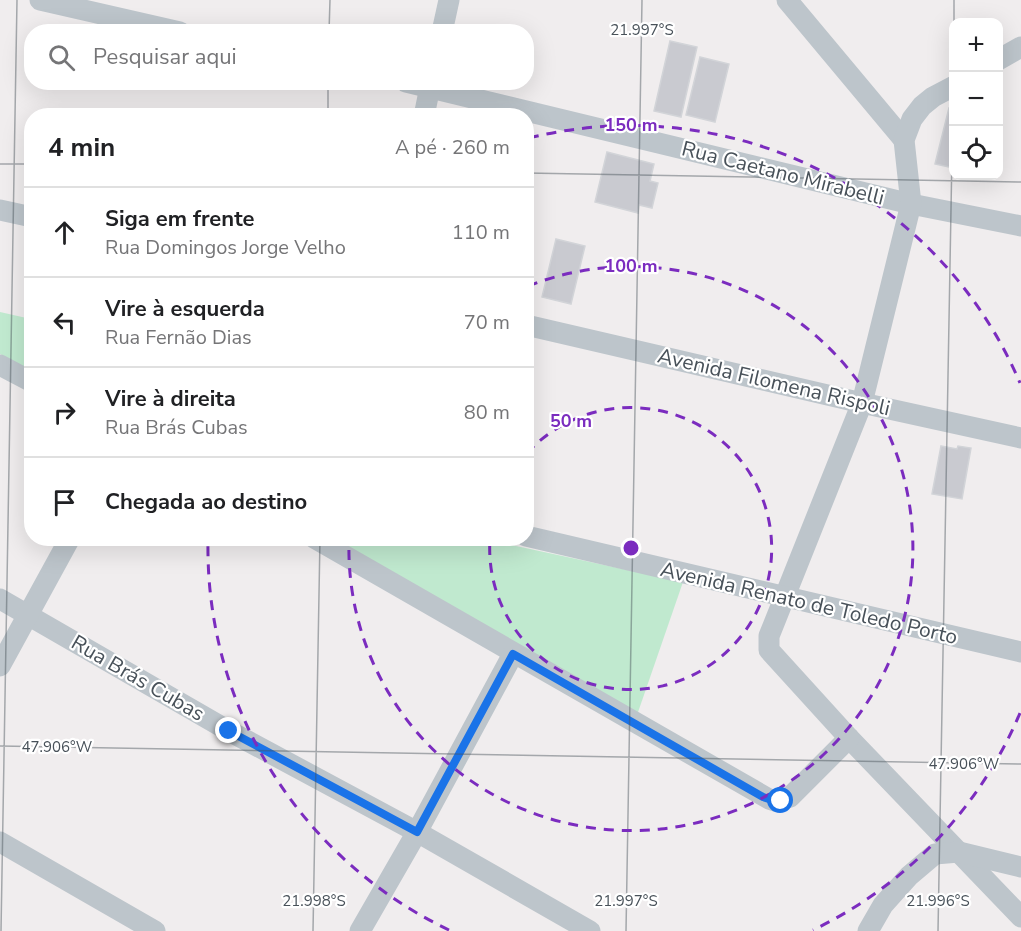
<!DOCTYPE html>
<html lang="pt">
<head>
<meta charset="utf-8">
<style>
  :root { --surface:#fff; --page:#f6f6f6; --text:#202124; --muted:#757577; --line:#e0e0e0 }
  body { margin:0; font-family:"Nunito Sans",sans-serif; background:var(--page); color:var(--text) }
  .controls { position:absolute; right:18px; top:18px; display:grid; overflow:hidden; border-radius:12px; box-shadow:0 6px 24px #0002 }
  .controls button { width:54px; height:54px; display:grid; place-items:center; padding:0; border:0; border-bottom:2px solid var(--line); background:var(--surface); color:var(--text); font:30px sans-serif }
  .stop { position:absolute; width:18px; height:18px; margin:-14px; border:4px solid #1a73e8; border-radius:50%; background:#fff }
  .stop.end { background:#1a73e8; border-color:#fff; box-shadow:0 2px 6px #0008 }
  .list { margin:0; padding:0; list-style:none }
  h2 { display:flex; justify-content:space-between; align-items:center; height:78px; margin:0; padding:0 24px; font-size:26px }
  h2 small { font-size:20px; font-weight:400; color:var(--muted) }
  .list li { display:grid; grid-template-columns:39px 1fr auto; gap:18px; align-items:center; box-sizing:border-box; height:90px; padding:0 24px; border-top:2px solid var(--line) }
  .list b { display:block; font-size:22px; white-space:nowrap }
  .list p { margin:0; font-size:20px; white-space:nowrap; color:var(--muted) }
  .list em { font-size:20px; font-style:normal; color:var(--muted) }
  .icon { flex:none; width:33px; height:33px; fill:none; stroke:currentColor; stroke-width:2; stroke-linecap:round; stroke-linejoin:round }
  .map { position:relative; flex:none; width:1021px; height:931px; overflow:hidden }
  .search { position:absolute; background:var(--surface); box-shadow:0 6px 24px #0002; left:24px; top:24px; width:510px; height:66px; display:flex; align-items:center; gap:15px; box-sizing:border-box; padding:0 21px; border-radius:24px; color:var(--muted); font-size:22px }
  .panel { position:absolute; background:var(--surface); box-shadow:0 6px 24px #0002; left:24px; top:108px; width:510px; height:438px; border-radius:24px }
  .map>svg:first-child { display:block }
  .green { fill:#c0e9cf }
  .building { fill:#c9cad0; stroke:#d2d4d8; stroke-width:1.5 }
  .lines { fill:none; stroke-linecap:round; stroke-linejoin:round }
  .street { stroke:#bdc5cb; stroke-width:21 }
  .route { stroke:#1a73e8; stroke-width:8 }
  .ticks { fill:none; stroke:#485159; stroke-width:1.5; stroke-opacity:0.45 }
  .ring { fill:none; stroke:#7b2cbf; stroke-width:3; stroke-dasharray:10 8 }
  .labels { text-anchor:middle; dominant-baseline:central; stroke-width:4.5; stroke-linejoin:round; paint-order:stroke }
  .street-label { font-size:21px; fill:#485159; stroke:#fff }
  .ticks-label { font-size:15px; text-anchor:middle; fill:#485159; stroke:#fff; stroke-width:4.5; stroke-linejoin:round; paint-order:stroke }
  .centre { fill:#7b2cbf; stroke:#fff; stroke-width:3 }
  .ring-label { font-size:18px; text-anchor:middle; font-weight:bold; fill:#7b2cbf; stroke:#fff; stroke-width:4.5; stroke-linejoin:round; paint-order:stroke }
</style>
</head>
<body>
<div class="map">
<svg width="1021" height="931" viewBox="0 0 1021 931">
  <rect width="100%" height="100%" fill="#f0edee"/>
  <g class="green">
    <polygon points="0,312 31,319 31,372 0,354"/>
    <polygon points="335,539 484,539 683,582 636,718"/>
  </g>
  <g class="building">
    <polygon points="670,41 697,47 681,117 654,111"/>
    <polygon points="700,57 729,64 715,122 686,115"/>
    <polygon points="949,108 954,109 954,168 935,164"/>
    <polygon points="607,152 654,164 650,181 658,183 652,208 639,205 638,213 595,202"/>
    <polygon points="556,239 585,246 571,304 542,297"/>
    <polygon points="941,446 957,449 958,446 971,448 962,499 932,494"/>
  </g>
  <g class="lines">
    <g class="street">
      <polyline points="40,0 180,32"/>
      <polyline points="787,0 904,140"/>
      <polyline points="442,32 449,0"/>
      <polyline points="998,60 1021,47"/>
      <polyline points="406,82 911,204 1021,226"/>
      <polyline points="954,86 933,97 922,106 912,119 904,140 911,204 862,403 769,636 769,650 849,738 1021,917"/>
      <polyline points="424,116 431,82"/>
      <polyline points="0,210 32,217"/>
      <polyline points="526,325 862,403 1021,438"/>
      <polyline points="0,365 32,382"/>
      <polyline points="526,536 1021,652"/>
      <polyline points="314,538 769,799 775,801 790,797 849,738"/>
      <polyline points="0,599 229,731 417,832 590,931"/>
      <polyline points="0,666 70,538"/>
      <polyline points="0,842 155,931"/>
      <polyline points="360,931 417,832 513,654"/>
      <polyline points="868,931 883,905 909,876 935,854 959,852 1021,867"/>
    </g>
  </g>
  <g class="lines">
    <polyline class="route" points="229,731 417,832 513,654 763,797 775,801 781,801"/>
  </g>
  <path class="ticks" d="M954,22V0M329,32L330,0M328,116V82M0,164H32M526,173L1021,182M0,746L1021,764M1,931L17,0M313,931L320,538M626,931L642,0M938,931L954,43"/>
  <g class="ring">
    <path d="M527 453A141 141 0 1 1 490 539"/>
    <path d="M528 286A282 282 0 1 1 349 541"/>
    <path d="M1020 713A423 423 0 0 1 813 930M449 930A423 423 0 0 1 208 541M529 138A423 423 0 0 1 1020 383"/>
  </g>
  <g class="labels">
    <g class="street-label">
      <text transform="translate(783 173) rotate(14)">Rua Caetano Mirabelli</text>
      <text transform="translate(774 382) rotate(13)">Avenida Filomena Rispoli</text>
      <text transform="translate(809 603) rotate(13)">Avenida Renato de Toledo Porto</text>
      <text transform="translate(138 678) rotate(30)">Rua Brás Cubas</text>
    </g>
  </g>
  <g class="ticks-label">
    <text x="642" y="35">21.997°S</text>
    <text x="57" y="752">47.906°W</text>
    <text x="964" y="769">47.906°W</text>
    <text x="314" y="906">21.998°S</text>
    <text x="626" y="906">21.997°S</text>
    <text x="938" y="906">21.996°S</text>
  </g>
  <circle cx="631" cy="548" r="9" class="centre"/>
  <g class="ring-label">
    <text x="631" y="131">150 m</text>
    <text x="631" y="272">100 m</text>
    <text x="571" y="427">50 m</text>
  </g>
</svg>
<div class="controls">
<button>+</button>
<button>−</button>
<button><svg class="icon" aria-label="locate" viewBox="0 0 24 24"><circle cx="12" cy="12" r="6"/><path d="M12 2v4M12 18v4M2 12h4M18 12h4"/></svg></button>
</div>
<div class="stop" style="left:781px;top:801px"></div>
<div class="stop end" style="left:229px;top:731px"></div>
<div class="search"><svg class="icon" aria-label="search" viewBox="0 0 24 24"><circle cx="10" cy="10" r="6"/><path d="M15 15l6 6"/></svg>Pesquisar aqui</div>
<section class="panel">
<h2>4 min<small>A pé · 260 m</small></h2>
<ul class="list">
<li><svg class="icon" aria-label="ahead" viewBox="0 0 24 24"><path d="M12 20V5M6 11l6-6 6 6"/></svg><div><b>Siga em frente</b><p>Rua Domingos Jorge Velho</p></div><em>110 m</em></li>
<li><svg class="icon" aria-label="left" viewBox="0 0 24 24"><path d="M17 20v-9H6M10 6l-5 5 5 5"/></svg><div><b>Vire à esquerda</b><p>Rua Fernão Dias</p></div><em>70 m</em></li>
<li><svg class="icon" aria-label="right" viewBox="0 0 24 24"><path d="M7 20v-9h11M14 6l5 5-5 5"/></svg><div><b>Vire à direita</b><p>Rua Brás Cubas</p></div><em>80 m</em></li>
<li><svg class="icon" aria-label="arrive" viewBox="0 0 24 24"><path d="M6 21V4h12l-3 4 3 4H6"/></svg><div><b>Chegada ao destino</b></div></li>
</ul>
</section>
</div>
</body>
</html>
